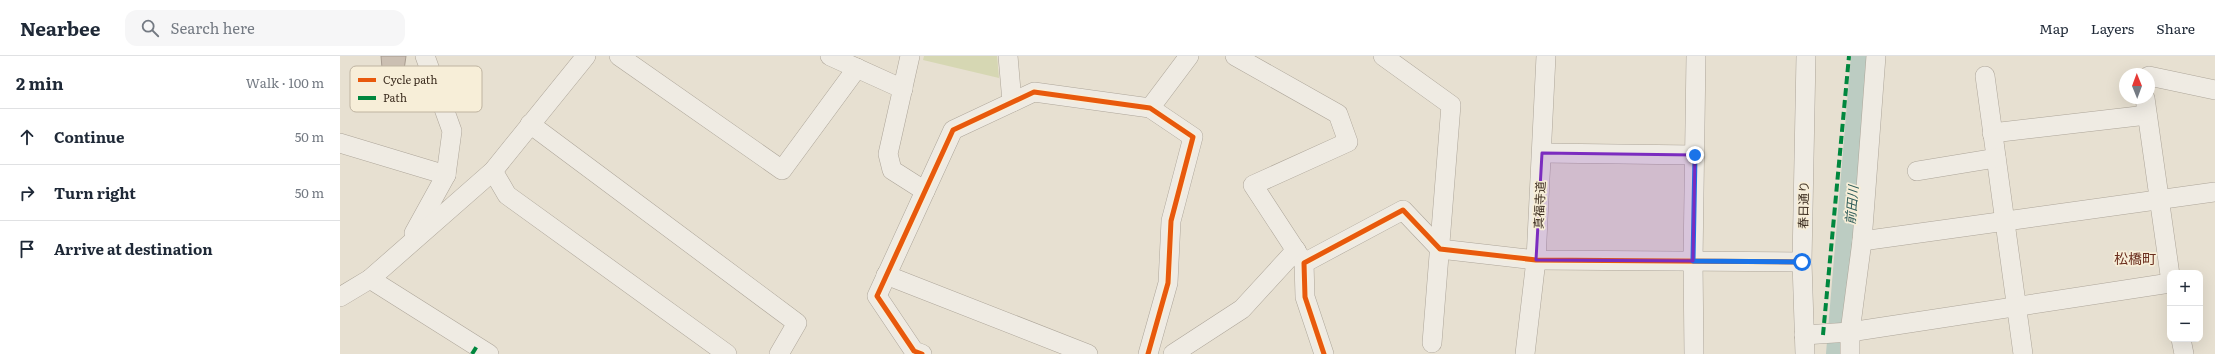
<!DOCTYPE html>
<html lang="en">
<head>
<meta charset="utf-8">
<style>
  :root { --surface:#fff; --page:#f6f6f7; --text:#1f2937; --muted:#747a83; --line:#e0e1e3 }
  body { margin:0; font-family:Literata,"Noto Sans JP",serif; background:var(--page); color:var(--text) }
  .controls { position:absolute; right:12px; bottom:12px; display:grid; overflow:hidden; border-radius:8px; box-shadow:0 4px 16px #0002 }
  .controls button { width:36px; height:36px; display:grid; place-items:center; padding:0; border:0; border-bottom:1px solid var(--line); background:var(--surface); color:var(--text); font:20px sans-serif }
  .compass { position:absolute; left:1779px; top:12px; width:36px; height:36px; border-radius:50%; background:var(--surface); box-shadow:0 4px 16px #0002; rotate:359deg }
  .stop { position:absolute; width:12px; height:12px; margin:-9px; border:3px solid #1a73e8; border-radius:50%; background:#fff }
  .stop.end { background:#1a73e8; border-color:#fff; box-shadow:0 1px 4px #0008 }
  .list { margin:0; padding:0; list-style:none }
  h2 { display:flex; justify-content:space-between; align-items:center; height:52px; margin:0; padding:0 16px; font-size:17px }
  h2 small { font-size:13px; font-weight:400; color:var(--muted) }
  .list li { display:grid; grid-template-columns:26px 1fr auto; gap:12px; align-items:center; box-sizing:border-box; height:56px; padding:0 16px; border-top:1px solid var(--line) }
  .list b { display:block; font-size:15px; white-space:nowrap }
  .list em { font-size:13px; font-style:normal; color:var(--muted) }
  .icon { flex:none; width:22px; height:22px; fill:none; stroke:currentColor; stroke-width:2; stroke-linecap:round; stroke-linejoin:round }
  .map { position:relative; flex:none; width:1875px; height:298px; overflow:hidden }
  header { display:flex; align-items:center; gap:24px; box-sizing:border-box; height:56px; padding:0 20px; background:var(--surface); border-bottom:1px solid var(--line) }
  header strong { font-size:19px }
  nav { display:flex; gap:22px; margin-inline-start:auto; font-size:14px }
  .search { width:280px; height:36px; background:var(--page); display:flex; align-items:center; gap:10px; box-sizing:border-box; padding:0 14px; border-radius:12px; color:var(--muted); font-size:15px }
  main { display:flex }
  aside { flex:1; background:var(--surface) }
  .map>svg:first-child { display:block }
  .green { fill:#d6d7b3 }
  .lines { fill:none; stroke-linecap:round; stroke-linejoin:round }
  .river { stroke:#bcccc2; stroke-width:24 }
  .building { fill:#cbbfb2; stroke:#a89c90 }
  .minor-casing { stroke:#ada599; stroke-width:20 }
  .minor { stroke:#efebe3; stroke-width:19 }
  .quiet { stroke:#00873e; stroke-width:4; stroke-dasharray:8 4; stroke-linecap:butt }
  .cycleway-casing { stroke:#f7eed8; stroke-width:8 }
  .cycleway { stroke:#e8590c; stroke-width:5 }
  .route { stroke:#1a73e8; stroke-width:5 }
  .marked { fill:#7b2cbf; fill-opacity:0.2; stroke:#7b2cbf; stroke-width:3; stroke-linejoin:round }
  .labels { text-anchor:middle; dominant-baseline:central; stroke-width:3.5; stroke-linejoin:round; paint-order:stroke }
  .street-label { font-size:12px; fill:#3d2e20; stroke:#f7eed8 }
  .water-label { font-size:13px; font-style:italic; fill:#2f5d5a; stroke:#f7eed8 }
  .quarter-label { font-size:14px; fill:#6b2e1e; stroke:#f7eed8 }
  .key { fill:#f7eed8; stroke:#bfb4a1; stroke-width:1 }
  .key-label { font-size:11px; fill:#3d2e20 }
</style>
</head>
<body>
<header>
<strong>Nearbee</strong>
<div class="search"><svg class="icon" aria-label="search" viewBox="0 0 24 24"><circle cx="10" cy="10" r="6"/><path d="M15 15l6 6"/></svg>Search here</div>
<nav><a>Map</a><a>Layers</a><a>Share</a></nav>
</header>
<main>
<aside>
<h2>2 min<small>Walk · 100 m</small></h2>
<ul class="list">
<li><svg class="icon" aria-label="ahead" viewBox="0 0 24 24"><path d="M12 20V5M6 11l6-6 6 6"/></svg><div><b>Continue</b></div><em>50 m</em></li>
<li><svg class="icon" aria-label="right" viewBox="0 0 24 24"><path d="M7 20v-9h11M14 6l5 5-5 5"/></svg><div><b>Turn right</b></div><em>50 m</em></li>
<li><svg class="icon" aria-label="arrive" viewBox="0 0 24 24"><path d="M6 21V4h12l-3 4 3 4H6"/></svg><div><b>Arrive at destination</b></div></li>
</ul>
</aside>
<div class="map">
<svg width="1875" height="298" viewBox="0 0 1875 298">
  <rect width="100%" height="100%" fill="#e7e0d1"/>
  <polygon class="green" points="584,0 657,0 659,22 583,4"/>
  <g class="lines">
    <polyline class="river" points="1498,298 1523,0"/>
  </g>
  <polygon class="building" points="41,0 66,0 64,14 42,12"/>
  <g class="lines">
    <defs>
      <g id="minor">
        <polyline points="279,0 442,114 517,12"/>
        <polyline points="490,0 563,33"/>
        <polyline points="570,0 548,98 552,114 585,135"/>
        <polyline points="668,0 672,46"/>
        <polyline points="895,0 998,58 1008,86 913,129 964,207"/>
        <polyline points="1043,0 1111,49 1092,287"/>
        <polyline points="1645,20 1683,298"/>
        <polyline points="1809,20 1875,34"/>
        <polyline points="1805,42 1830,219"/>
        <polyline points="810,52 849,0"/>
        <polyline points="190,68 457,267 439,298"/>
        <polyline points="1652,77 1807,59"/>
        <polyline points="0,87 106,119"/>
        <polyline points="1202,97 1355,99"/>
        <polyline points="153,115 167,139 387,298"/>
        <polyline points="1577,115 1656,102"/>
        <polyline points="74,177 106,119 112,75 85,0"/>
        <polyline points="1522,185 1875,136"/>
        <polyline points="546,219 748,298"/>
        <polyline points="30,223 149,298"/>
        <polyline points="0,241 30,223 153,115 246,0"/>
        <polyline points="1464,279 1510,276 1830,227"/>
        <polyline points="1841,283 1844,298"/>
        <polyline points="582,298 574,295 537,240 613,74 694,36 810,52 853,81 831,165 828,227 808,298"/>
        <polyline points="833,298 902,253 956,194"/>
        <polyline points="984,298 965,241 964,207 1063,154 1100,193 1196,204 1462,206"/>
        <polyline points="1185,298 1196,204 1206,0"/>
        <polyline points="1354,298 1353,205 1356,0"/>
        <polyline points="1465,298 1462,206 1466,0"/>
        <polyline points="1510,298 1510,276 1522,185 1536,0"/>
      </g>
    </defs>
    <use href="#minor" class="minor-casing"/>
    <use href="#minor" class="minor"/>
    <g class="quiet">
      <polyline points="1483,279 1509,0"/>
      <polyline points="132,298 137,290"/>
    </g>
    <defs>
      <g id="cycleway">
        <polyline points="582,298 574,295 537,240 613,74 694,36 810,52 853,81 831,165 828,227 808,298"/>
        <polyline points="984,298 965,241 964,207 1063,154 1100,193 1196,204 1462,206"/>
      </g>
    </defs>
    <use href="#cycleway" class="cycleway-casing"/>
    <use href="#cycleway" class="cycleway"/>
  </g>
  <g class="lines">
    <polyline class="route" points="1355,99 1353,205 1462,206"/>
  </g>
  <path class="marked" d="M1202,97L1355,99L1353,205L1196,204Z"/>
  <g class="labels">
    <g class="street-label">
      <text transform="translate(1199 149) rotate(-87)">真福寺道</text>
      <text transform="translate(1463 149) rotate(-89)">春日通り</text>
    </g>
    <g class="water-label">
      <text transform="translate(1511 149) rotate(-85)">前田川</text>
    </g>
    <g class="quarter-label">
      <text x="1795" y="202">松橋町</text>
    </g>
  </g>
  <rect x="10" y="10" width="132" height="46" rx="6" class="key"/>
  <rect x="18" y="22" width="18" height="4" fill="#e8590c"/>
  <rect x="18" y="40" width="18" height="4" fill="#00873e"/>
  <g class="key-label">
    <text x="43" y="28">Cycle path</text>
    <text x="43" y="46">Path</text>
  </g>
</svg>
<div class="controls">
<button>+</button>
<button>−</button>
</div>
<svg class="compass" viewBox="-18 -18 36 36"><path d="M0-13l5 13h-10z" fill="#e53935"/><path d="M0 13l5-13h-10z" fill="#747a83"/></svg>
<div class="stop" style="left:1462px;top:206px"></div>
<div class="stop end" style="left:1355px;top:99px"></div>
</div>
</main>
</body>
</html>
